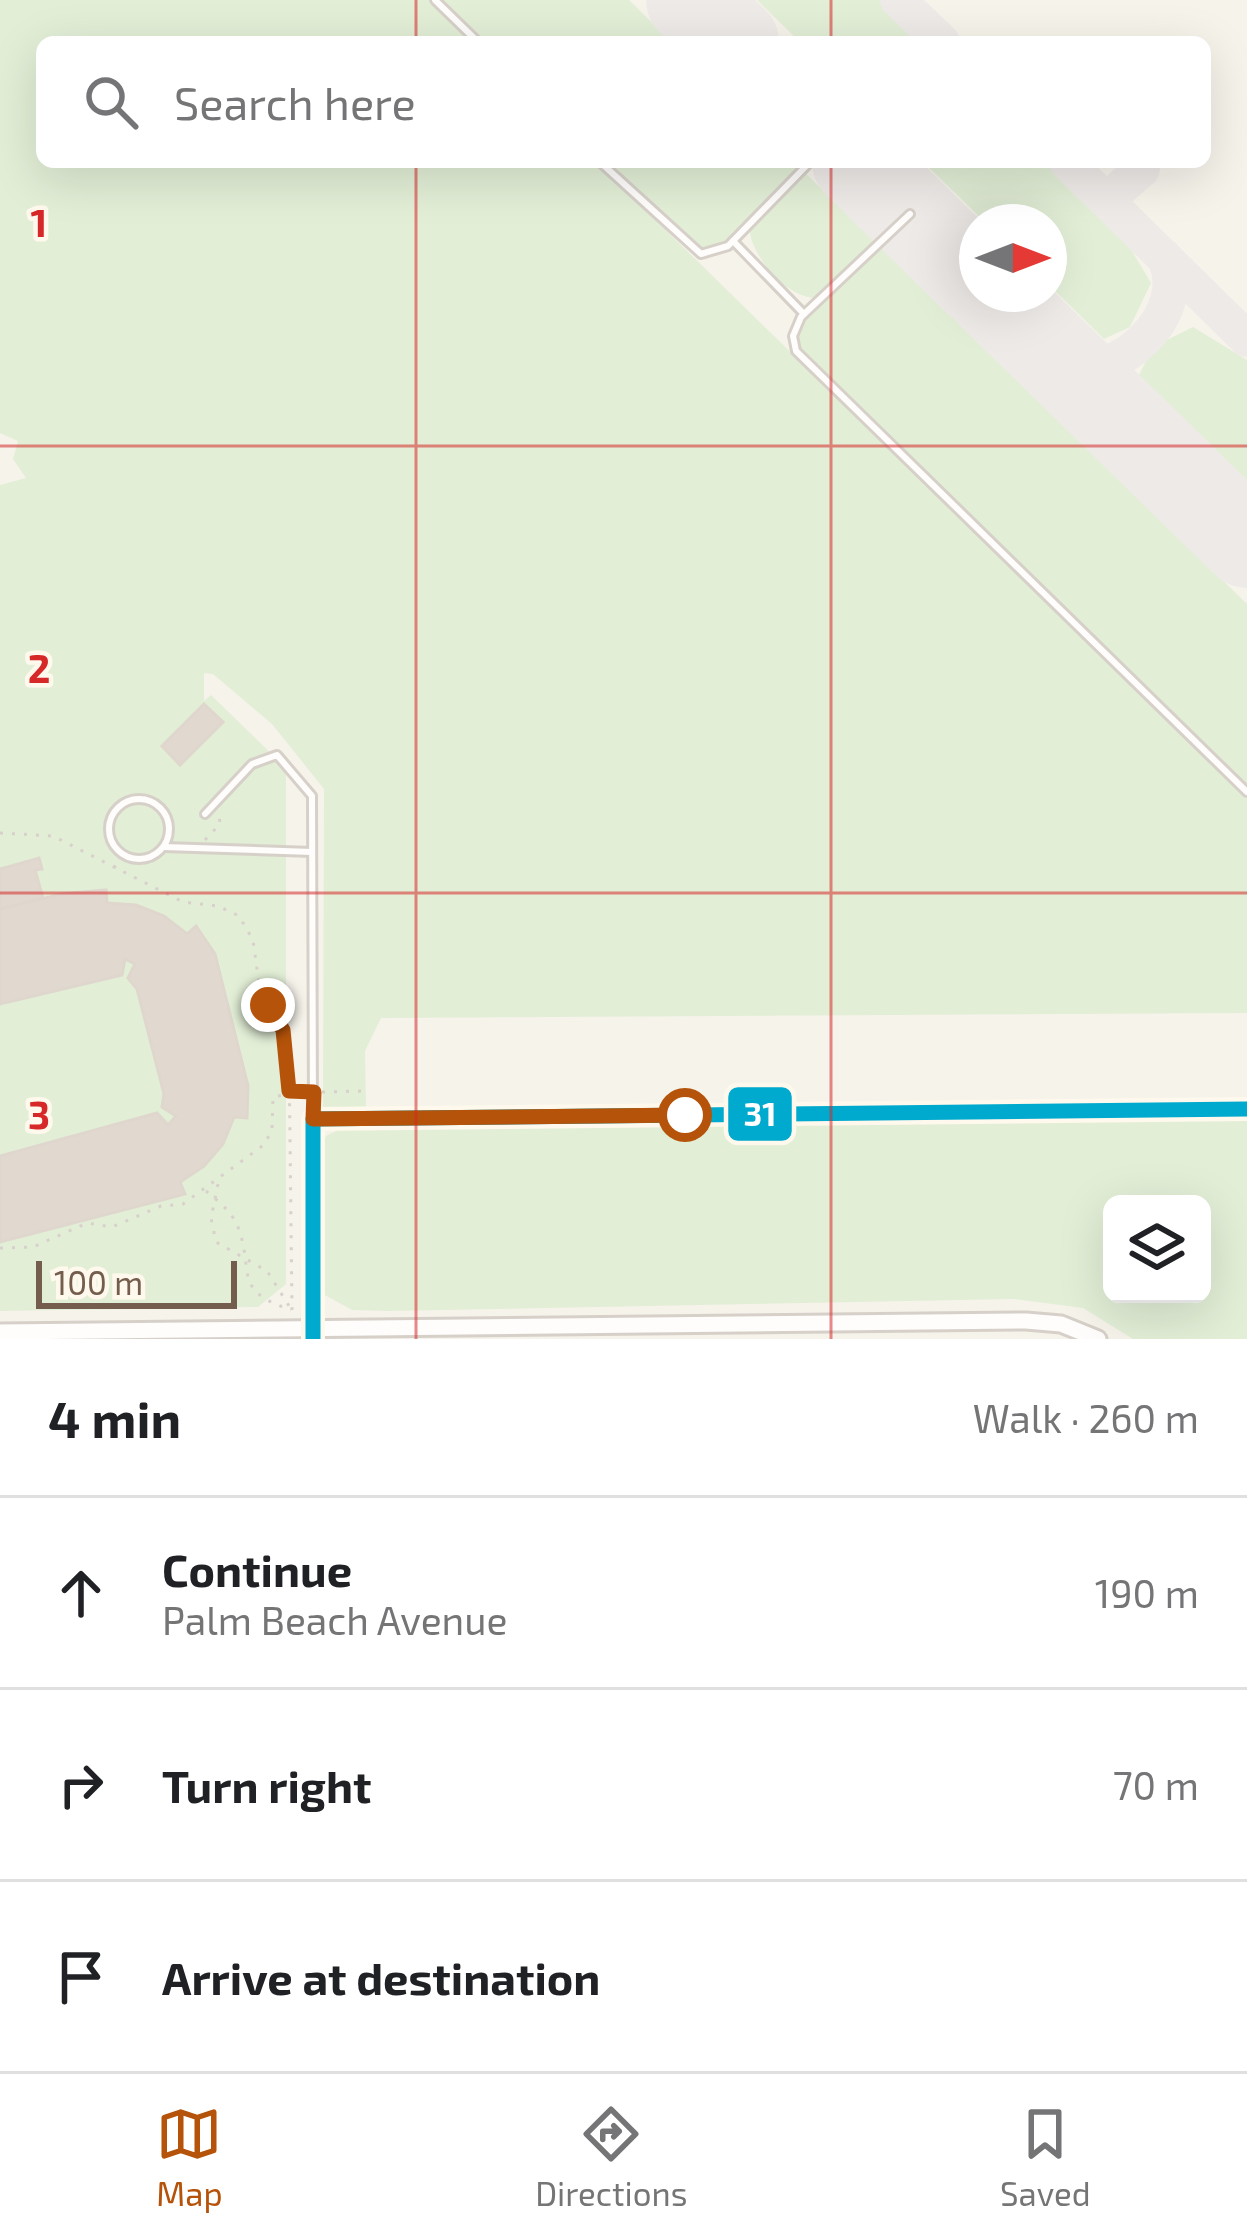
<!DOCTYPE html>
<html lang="en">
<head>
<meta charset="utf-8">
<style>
  :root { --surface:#fff; --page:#f2f2f2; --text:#202124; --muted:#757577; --line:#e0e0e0; --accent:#b45309 }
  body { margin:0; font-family:"Exo 2",sans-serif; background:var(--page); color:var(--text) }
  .controls { position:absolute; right:36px; bottom:36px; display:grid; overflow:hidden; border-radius:18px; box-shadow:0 12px 48px #0002 }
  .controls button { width:108px; height:108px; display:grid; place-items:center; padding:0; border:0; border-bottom:3px solid var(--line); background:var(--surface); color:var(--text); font:60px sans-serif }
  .compass { position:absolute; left:959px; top:204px; width:108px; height:108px; border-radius:50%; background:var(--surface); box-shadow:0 12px 48px #0002; rotate:90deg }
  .scale { position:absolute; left:36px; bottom:30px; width:201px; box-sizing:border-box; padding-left:12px; border:6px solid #745d4c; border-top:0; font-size:33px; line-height:42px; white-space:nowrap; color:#745d4c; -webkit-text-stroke:9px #fef9ec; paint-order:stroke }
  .stop { position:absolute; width:36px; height:36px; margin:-27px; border:9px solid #b45309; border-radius:50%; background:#fff }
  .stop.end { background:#b45309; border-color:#fff; box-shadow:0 3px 12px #0008 }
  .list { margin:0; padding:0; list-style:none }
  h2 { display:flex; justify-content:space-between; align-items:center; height:156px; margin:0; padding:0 48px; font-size:51px }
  h2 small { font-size:39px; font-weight:400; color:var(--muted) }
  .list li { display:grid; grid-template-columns:78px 1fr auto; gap:36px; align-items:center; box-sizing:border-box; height:192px; padding:0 48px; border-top:3px solid var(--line) }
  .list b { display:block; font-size:45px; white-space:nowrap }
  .list p { margin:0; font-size:39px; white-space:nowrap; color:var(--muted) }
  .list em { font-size:39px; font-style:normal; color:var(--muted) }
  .icon { flex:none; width:66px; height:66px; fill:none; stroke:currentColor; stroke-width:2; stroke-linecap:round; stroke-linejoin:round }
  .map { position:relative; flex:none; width:1247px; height:1339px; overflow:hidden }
  .search { position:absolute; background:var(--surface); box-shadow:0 12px 48px #0002; left:36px; right:36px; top:36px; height:132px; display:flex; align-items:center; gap:30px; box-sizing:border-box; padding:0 42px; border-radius:18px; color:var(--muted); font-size:45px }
  .sheet { height:732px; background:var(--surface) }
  nav { display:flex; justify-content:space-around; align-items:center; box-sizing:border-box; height:168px; border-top:3px solid var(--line); background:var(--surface); font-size:33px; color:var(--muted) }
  nav a { display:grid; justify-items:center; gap:6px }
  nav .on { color:var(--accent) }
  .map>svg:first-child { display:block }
  .green { fill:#e2eed6; fill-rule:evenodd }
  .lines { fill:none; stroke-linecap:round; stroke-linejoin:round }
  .taxiway { stroke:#eeeae8; stroke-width:36 }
  .runway { stroke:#eeeae8; stroke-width:90 }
  .building { fill:#e1d9d0; stroke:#dfd7cd; stroke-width:3 }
  .lane-casing { stroke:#d6d0c9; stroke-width:12 }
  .street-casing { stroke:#d6d0c9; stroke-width:16 }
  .secondary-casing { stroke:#d6d0c9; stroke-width:21 }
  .path { stroke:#d8d1cb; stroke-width:3; stroke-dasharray:3 9; stroke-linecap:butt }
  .lane { stroke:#fefdfc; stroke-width:6 }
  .street { stroke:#fefdfc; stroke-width:10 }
  .secondary { stroke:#fefdfc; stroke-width:15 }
  .bus-1-casing { stroke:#fef9ec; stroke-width:24 }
  .bus-1 { stroke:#00a9ce; stroke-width:15 }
  .route { stroke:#b45309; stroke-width:15 }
  .grid { fill:none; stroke:#d62828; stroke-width:3; stroke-opacity:0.55 }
  .grid-label { font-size:39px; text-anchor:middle; font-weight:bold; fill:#d62828; stroke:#fef9ec; stroke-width:9; stroke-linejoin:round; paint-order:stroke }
  .line-badge { stroke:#fef9ec; stroke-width:4.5 }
  .badge-label { font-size:33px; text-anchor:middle; font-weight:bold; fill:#fff }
</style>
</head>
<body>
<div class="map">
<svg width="1247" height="1339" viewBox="0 0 1247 1339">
  <rect width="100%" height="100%" fill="#f6f3eb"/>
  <g class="green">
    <polygon points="0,0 429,0 472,42 42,42 42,162 596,162 1247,798 1247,1013 381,1018 365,1051 366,1109 323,1109 324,789 272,724 213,674 204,673 204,701 211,695 286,768 286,1284 258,1307 0,1311 0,485 26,478 13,459 18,441 0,433"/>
    <polygon points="435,0 629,0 672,42 478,42"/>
    <polygon points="757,0 885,0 927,42 800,42"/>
    <path d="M600,162H794L1247,604V792L796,351V325L818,298C788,300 749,255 749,225L719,251L694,252Z"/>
    <polygon points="923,162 1047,162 1126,241 1151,283 1130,327 1104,339 1049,285 1049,222 985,222"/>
    <polygon points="1193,327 1247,360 1247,480 1139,375 1153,347"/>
    <path d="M1247,1118V1339H1133L1083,1308L1014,1299L387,1311L352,1310L323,1294L322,1148L326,1136L340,1129ZM1112,1204H1202V1294H1112Z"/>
  </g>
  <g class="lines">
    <g class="taxiway">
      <polyline points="898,0 942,42"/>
      <polyline points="1067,162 1247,339"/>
      <polyline points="1107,200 1142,169"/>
      <path d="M1063,363C1118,385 1193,311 1164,257"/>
      <polyline points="1115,415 1109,386 1118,361"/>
    </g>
    <g class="runway">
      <polyline points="691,0 734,42"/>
      <polyline points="857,162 977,280"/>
      <polyline points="992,294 1247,543"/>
    </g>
  </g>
  <g class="building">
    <polygon points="204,704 223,722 180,765 162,746"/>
    <polygon points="39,858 42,869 35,870 43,898 0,909 0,869"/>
    <polygon points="106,890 107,903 136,905 164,916 187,934 196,926 215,954 248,1086 247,1118 234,1117 223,1144 204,1166 180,1182 185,1194 0,1242 0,1156 157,1113 168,1125 176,1116 162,1107 164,1094 137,989 128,978 135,964 125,959 122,975 0,1004 0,909 62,894"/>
  </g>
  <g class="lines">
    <defs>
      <g id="lane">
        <polyline points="435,0 478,42"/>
        <polyline points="600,162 701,254 728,246 810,162"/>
        <polyline points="910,214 801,317 793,336 796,351 1247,792"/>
        <polyline points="733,241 804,314"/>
        <circle cx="139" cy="829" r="30"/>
        <polyline points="205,814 252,764 277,755 312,796 313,1119"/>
        <polyline points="164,847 312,852"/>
      </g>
      <polyline id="street" points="313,1339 313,1119 1247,1109"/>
      <polyline id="secondary" points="0,1332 1026,1321 1061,1324 1098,1339"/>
    </defs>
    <use href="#lane" class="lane-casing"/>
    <use href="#street" class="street-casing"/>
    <use href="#secondary" class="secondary-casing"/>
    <g class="path">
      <polyline points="0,833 53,836 183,902 218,906 239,916 253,940 260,991 278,1018 289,1053 292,1310"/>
      <polyline points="205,840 220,824 219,813"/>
      <polyline points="114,868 123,854"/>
      <polyline points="322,1092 365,1091"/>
      <polyline points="218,1184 211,1218 216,1242 267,1271 291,1309"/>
      <path d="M206,1191C218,1201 232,1212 238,1227C255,1272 231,1290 291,1310"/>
      <polyline points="0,1248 33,1247 87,1223 112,1227 161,1206 183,1204 265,1144 272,1129 273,1097 300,1092"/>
    </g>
    <use href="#lane" class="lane"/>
    <use href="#street" class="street"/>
    <use href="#secondary" class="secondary"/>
    <defs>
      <polyline id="bus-1" points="313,1339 313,1119 1247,1109"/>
    </defs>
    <use href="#bus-1" class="bus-1-casing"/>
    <use href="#bus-1" class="bus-1"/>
  </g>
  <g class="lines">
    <polyline class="route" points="268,1005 283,1030 289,1091 314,1092 313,1119 685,1115"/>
  </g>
  <path class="grid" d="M416,0V42M831,0V42M416,162V1339M831,162V1339M0,446H1247M0,893H1247"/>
  <g class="grid-label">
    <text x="39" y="237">1</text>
    <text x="39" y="683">2</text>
    <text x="39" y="1129">3</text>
  </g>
  <rect class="line-badge" x="726" y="1085" width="68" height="58" rx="12" fill="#00a9ce"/>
  <g class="badge-label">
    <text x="760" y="1126">31</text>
  </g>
</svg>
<div class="controls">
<button><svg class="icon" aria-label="layers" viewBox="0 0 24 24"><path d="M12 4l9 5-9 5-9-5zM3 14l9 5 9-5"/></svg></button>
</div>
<svg class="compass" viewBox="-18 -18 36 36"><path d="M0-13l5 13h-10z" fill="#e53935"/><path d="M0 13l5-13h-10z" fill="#757577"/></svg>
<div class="scale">100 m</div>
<div class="stop" style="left:685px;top:1115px"></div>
<div class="stop end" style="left:268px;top:1005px"></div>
<div class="search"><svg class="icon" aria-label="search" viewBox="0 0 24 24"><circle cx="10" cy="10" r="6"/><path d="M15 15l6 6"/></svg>Search here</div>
</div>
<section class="sheet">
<h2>4 min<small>Walk · 260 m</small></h2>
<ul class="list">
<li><svg class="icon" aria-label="ahead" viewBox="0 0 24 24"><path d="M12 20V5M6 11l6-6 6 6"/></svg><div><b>Continue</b><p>Palm Beach Avenue</p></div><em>190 m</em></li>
<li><svg class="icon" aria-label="right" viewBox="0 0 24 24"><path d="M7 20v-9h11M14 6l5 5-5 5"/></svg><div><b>Turn right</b></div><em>70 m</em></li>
<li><svg class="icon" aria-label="arrive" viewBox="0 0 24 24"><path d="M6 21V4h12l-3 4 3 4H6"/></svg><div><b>Arrive at destination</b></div></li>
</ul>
</section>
<nav>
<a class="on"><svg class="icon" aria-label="map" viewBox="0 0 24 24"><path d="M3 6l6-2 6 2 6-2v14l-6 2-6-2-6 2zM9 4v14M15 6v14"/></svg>Map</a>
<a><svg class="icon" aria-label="directions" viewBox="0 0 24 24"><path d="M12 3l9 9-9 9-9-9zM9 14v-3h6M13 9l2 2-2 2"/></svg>Directions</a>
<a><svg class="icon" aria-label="saved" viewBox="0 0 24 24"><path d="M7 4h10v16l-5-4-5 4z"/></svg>Saved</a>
</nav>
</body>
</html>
